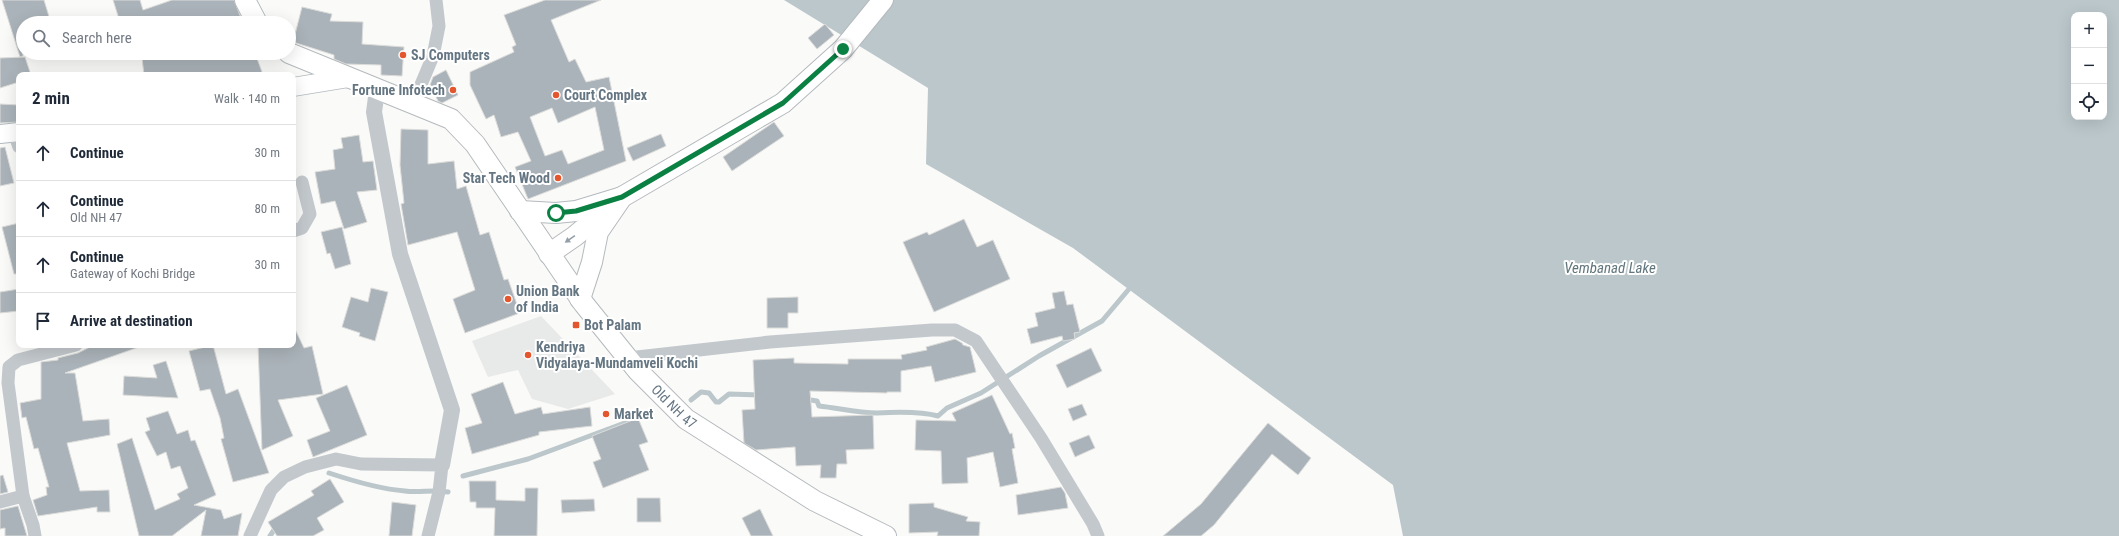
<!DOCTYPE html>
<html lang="en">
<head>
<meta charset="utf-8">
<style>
  :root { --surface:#fff; --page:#f2f2f3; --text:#1f2937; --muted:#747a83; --line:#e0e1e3 }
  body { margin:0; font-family:"Roboto Condensed",sans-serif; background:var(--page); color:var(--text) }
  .controls { position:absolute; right:12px; top:12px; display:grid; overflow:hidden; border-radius:8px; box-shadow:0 4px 16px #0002 }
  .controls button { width:36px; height:36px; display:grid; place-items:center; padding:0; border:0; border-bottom:1px solid var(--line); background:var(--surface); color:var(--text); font:20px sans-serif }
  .stop { position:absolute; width:12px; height:12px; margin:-9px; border:3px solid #0b8043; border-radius:50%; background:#fff }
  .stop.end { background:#0b8043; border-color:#fff; box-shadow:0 1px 4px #0008 }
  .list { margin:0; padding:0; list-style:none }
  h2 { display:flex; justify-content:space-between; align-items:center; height:52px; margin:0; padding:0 16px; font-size:17px }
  h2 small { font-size:13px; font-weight:400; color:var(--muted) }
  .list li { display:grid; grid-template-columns:26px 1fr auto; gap:12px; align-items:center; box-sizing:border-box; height:56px; padding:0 16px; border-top:1px solid var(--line) }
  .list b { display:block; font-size:15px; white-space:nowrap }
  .list p { margin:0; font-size:13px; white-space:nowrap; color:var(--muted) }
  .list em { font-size:13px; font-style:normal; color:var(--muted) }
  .icon { flex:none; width:22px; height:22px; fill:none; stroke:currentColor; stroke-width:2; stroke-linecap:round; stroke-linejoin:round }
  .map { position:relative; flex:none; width:2119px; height:536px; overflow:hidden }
  .search { position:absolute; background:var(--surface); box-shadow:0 4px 16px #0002; left:16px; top:16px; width:280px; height:44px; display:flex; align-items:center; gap:10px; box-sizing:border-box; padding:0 14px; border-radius:22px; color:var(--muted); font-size:15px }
  .panel { position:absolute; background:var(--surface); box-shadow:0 4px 16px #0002; left:16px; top:72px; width:280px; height:276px; border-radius:8px }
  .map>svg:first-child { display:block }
  .built { fill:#e8e9e9 }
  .water { fill:#bbc7cb; fill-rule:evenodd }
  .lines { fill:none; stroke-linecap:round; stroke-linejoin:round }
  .stream { stroke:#bbc7cb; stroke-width:5 }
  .building { fill:#aab3b9; stroke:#dcdcda; fill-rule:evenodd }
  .secondary-casing { stroke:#b3babf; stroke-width:20 }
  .primary-casing { stroke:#b5babe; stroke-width:22 }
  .minor { stroke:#c3c8cc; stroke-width:13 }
  .tertiary { stroke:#c3c8cc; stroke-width:16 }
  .secondary { stroke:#fff; stroke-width:18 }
  .primary { stroke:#fff; stroke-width:20 }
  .oneway { fill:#939fa8 }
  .route { stroke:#0b8043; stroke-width:5 }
  .poi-dot { fill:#e4572e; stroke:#fff; stroke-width:1.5 }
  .labels { text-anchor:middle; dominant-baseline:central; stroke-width:4; stroke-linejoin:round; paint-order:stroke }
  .poi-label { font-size:14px; font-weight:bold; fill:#657683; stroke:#fff; text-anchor:start }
  .street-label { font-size:14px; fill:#657683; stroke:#fff }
  .water-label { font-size:15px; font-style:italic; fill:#60757c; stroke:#fff }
</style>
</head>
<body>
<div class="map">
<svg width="2119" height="536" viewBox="0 0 2119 536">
  <rect width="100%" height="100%" fill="#fafaf8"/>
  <polygon class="built" points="541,316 615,394 568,409 532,399 518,370 488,377 472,341"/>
  <path class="water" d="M784,0H2119V536H1403L1393,485L1073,248L926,164L928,88ZM2074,15H2104V117H2074Z"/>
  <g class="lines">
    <g class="stream">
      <path d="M804,399L817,401L819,406C838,408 858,413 877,413C895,412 920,411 938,416L947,408L981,393L1039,356L1102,321L1129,289"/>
      <polyline points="691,400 701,392 709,393 716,402 719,402 729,394 760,395"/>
      <path d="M329,473C353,481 379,489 405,491C420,493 433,489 448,492"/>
      <polyline points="463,476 528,459 638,418"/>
      <polyline points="270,536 274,530"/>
    </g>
  </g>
  <g class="building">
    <polygon points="2,0 44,0 51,23 23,23 23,56 20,57"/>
    <polygon points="113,0 140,0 143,10 172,0 234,0 243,23 113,23 112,21 119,19"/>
    <path d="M545,0H601L551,20L569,62L575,59L586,82L609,77L626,161L528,199L515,167L531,161L518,132L501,137L494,115L486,119L470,85V72L514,52L512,47L516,45L504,15ZM595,107L604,150L568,164L562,150L545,156L530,117L552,108L558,123Z"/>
    <polygon points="302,7 332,14 330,21 363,22 362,44 404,47 402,76 381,75 381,65 346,64 334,59 334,55 293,42"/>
    <polygon points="825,24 834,35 817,49 808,38"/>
    <polygon points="173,53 255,53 262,72 253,75 144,75 142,58"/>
    <polygon points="25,57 31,75 19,75 19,82 0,88 0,58"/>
    <polygon points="446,70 458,95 442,103 438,101 430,85 433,77"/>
    <polygon points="0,104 19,105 19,122 0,123"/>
    <polygon points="774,122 784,136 732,171 723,157"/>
    <polygon points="401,129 428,130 428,164 454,161 457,189 466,186 480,235 489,232 504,280 508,279 520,313 465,333 453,299 475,290 457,232 408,245 401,204 404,203 400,165"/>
    <polygon points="661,134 666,146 633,161 627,148"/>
    <polygon points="359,135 363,162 373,161 377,190 357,192 367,222 344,229 335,201 321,204 315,172 335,169 333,150 343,148 341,138"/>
    <polygon points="5,147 14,183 0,186 0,148"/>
    <polygon points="964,219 977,247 993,240 1010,279 934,312 903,242 927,232 929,235"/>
    <polygon points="19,223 19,274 14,274 2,227"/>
    <polygon points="342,227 351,264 335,269 330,253 327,254 321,232"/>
    <polygon points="371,288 388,292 375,341 359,336 360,333 342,327 351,297 368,302"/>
    <polygon points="19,289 19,311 0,313 0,292"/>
    <polygon points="1064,291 1067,305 1073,304 1080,332 1074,333 1075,339 1063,341 1062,336 1031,344 1027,329 1038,326 1035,313 1055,308 1052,293"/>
    <polygon points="798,297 798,313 788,313 788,328 767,328 767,298"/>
    <polygon points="293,325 304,348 312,346 323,394 278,400 293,436 262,450 258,345 293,345"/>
    <polygon points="955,339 962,343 963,345 970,347 976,372 935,382 931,366 901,371 901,392 887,392 887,393 810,391 812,417 873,415 874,449 846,450 847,464 837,464 836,478 820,478 821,465 796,466 795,447 756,450 744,443 742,410 755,409 753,360 794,358 794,363 848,364 848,359 902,359 901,355 927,350 926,347"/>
    <polygon points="94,345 139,345 139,347 65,373 75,373 83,421 109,419 110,435 67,443 80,491 109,490 110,512 97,512 97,507 38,516 33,500 47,495 46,487 49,487 38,448 34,449 26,417 22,418 20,403 41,399 41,362 58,360 58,358 78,353"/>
    <polygon points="213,345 226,394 238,389 269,473 233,482 221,439 224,438 220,418 210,389 200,391 189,351"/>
    <polygon points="1091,348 1102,371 1067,388 1056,365"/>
    <polygon points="166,361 178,398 123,395 124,376 157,378 153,365"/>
    <polygon points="503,382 515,414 541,407 543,414 590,407 592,426 539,432 539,435 472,454 465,428 482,423 471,394"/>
    <polygon points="347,385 367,435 313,457 307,440 330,431 316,398"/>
    <polygon points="992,395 1010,434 1012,433 1015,448 1012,449 1018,483 1000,487 993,452 967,458 968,483 942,484 941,451 915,450 916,420 956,421 952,413"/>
    <polygon points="1082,404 1087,415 1073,421 1068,409"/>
    <polygon points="168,411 177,434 188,430 191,441 195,440 216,495 194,505 221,510 224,519 242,513 238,536 201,536 206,510 172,536 139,536 117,444 132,438 155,510 180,499 177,494 188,488 180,466 171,469 166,452 157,456 145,432 150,430 146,418"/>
    <polygon points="638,418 648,442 639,445 649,470 603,488 593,462 601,459 592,436"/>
    <polygon points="1268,423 1311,458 1298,475 1272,454 1214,525 1201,536 1163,536 1201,504"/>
    <polygon points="1089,435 1095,448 1075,457 1069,443"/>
    <polygon points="3,475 8,492 0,494 0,476"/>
    <polygon points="330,479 344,502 317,518 324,530 313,536 277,536 268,522 314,495 311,491"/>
    <polygon points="469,481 496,481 496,500 525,501 525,488 538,488 537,536 494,536 495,508 476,508 476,502 470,502"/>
    <polygon points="1061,487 1065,493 1068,508 1018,515 1016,495"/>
    <polygon points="637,498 660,498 661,522 637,522"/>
    <polygon points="594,499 595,511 562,513 561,500"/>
    <polygon points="392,502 416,505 412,536 389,536"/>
    <polygon points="934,503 934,507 968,517 966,521 980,522 979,536 937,536 938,532 909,533 909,504"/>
    <polygon points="18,506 27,536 5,536 5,528 0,529 0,510"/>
    <polygon points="760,509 773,536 751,536 742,518"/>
  </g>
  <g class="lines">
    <defs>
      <g id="secondary">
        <polyline points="293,87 348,78"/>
        <polyline points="0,134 19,132"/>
      </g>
      <g id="primary">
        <polyline points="245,0 257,23"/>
        <path id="s1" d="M289,53L451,119L475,144L584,304L638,371L686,419L815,501L886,536"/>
        <polyline points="520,211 556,213 576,211 622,197"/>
        <polyline points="549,254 575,236 605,211"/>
        <polyline points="580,299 592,262 598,232 622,197 783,103 843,49 883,0"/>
      </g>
    </defs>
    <use href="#secondary" class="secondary-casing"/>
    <use href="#primary" class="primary-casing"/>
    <g class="minor">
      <polyline points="407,101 413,92 420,87 433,56 439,26 436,0"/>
      <polyline points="14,133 19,147"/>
      <polyline points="293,231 302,228 310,214 302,182"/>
      <polyline points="628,358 770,342 932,330 955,330 976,341 1041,438 1093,524 1098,536"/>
      <polyline points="0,502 23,496"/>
      <polyline points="35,536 33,525 23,496 8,383 9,367 18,360 76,345"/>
      <polyline points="250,536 271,490 284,477 305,467 336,459 361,464 442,465 439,492 428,536"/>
    </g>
    <polyline class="tertiary" points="377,90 374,112 400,254 452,410 442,465"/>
    <use href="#secondary" class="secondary"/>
    <use href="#primary" class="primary"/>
  </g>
  <defs><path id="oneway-solid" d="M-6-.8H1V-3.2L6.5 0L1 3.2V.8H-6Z"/></defs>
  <use class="oneway" href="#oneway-solid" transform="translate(570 239) rotate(145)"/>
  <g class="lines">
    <polyline class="route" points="556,213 576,211 622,197 783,103 843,49"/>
  </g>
  <g class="poi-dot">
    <circle cx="403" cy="55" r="4"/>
    <circle cx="453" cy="90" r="4"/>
    <circle cx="556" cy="95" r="4"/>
    <circle cx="558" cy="178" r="4"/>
    <circle cx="508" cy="299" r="4"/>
    <rect x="572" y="321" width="8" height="8" rx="2"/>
    <circle cx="528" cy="355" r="4"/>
    <circle cx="606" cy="414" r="4"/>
  </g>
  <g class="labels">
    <g class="poi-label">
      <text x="411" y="55">SJ Computers</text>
      <text x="445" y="90" text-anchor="end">Fortune Infotech</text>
      <text x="564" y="95">Court Complex</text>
      <text x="550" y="178" text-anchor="end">Star Tech Wood</text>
      <text x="516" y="291">Union Bank<tspan x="516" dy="16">of India</tspan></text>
      <text x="584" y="325">Bot Palam</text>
      <text x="536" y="347">Kendriya<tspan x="536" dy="16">Vidyalaya-Mundamveli Kochi</tspan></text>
      <text x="614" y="414">Market</text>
    </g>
    <g class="street-label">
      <text stroke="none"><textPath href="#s1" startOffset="540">Old NH 47</textPath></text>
    </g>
    <g class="water-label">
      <text x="1610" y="268">Vembanad Lake</text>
    </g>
  </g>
</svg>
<div class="controls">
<button>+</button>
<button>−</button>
<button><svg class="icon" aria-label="locate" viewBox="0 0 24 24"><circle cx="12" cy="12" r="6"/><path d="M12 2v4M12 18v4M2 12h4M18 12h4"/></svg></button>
</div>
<div class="stop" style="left:556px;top:213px"></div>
<div class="stop end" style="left:843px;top:49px"></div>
<div class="search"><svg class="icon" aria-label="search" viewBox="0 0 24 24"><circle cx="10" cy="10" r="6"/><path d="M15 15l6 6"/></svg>Search here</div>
<section class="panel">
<h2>2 min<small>Walk · 140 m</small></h2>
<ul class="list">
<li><svg class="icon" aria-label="ahead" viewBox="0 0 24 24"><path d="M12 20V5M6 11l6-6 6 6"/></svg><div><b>Continue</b></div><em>30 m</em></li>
<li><svg class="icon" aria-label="ahead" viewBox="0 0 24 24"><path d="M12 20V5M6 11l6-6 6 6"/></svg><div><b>Continue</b><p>Old NH 47</p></div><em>80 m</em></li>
<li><svg class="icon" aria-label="ahead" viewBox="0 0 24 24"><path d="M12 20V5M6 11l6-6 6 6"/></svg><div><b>Continue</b><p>Gateway of Kochi Bridge</p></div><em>30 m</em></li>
<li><svg class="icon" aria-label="arrive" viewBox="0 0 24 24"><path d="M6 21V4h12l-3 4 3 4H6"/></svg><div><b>Arrive at destination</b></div></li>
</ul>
</section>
</div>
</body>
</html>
